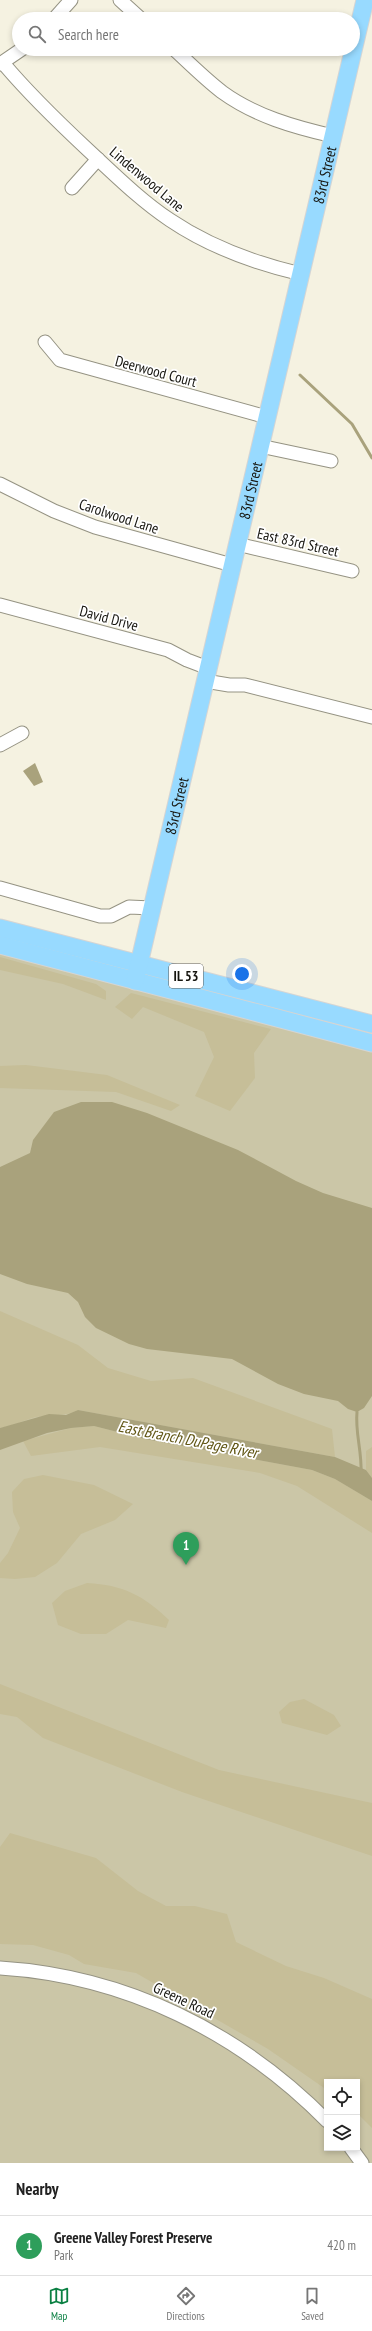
<!DOCTYPE html>
<html lang="en">
<head>
<meta charset="utf-8">
<style>
  :root { --surface:#fff; --page:#f2f2f2; --text:#222; --muted:#767676; --line:#e0e0e0; --accent:#0b8043 }
  body { margin:0; font-family:"PT Sans Narrow",sans-serif; background:var(--page); color:var(--text) }
  .controls { position:absolute; right:12px; bottom:12px; display:grid; overflow:hidden; border-radius:0px; box-shadow:0 2px 6px #0003 }
  .controls button { width:36px; height:36px; display:grid; place-items:center; padding:0; border:0; border-bottom:1px solid var(--line); background:var(--surface); color:var(--text); font:20px sans-serif }
  .you { position:absolute; left:242px; top:974px; width:14px; height:14px; margin:-10px; border:3px solid #fff; border-radius:50%; background:#1a73e8; box-shadow:0 0 0 6px #1a73e833 }
  .badge { display:grid; place-items:center; width:26px; height:26px; border-radius:50%; background:var(--accent); color:#fff; font-size:13px; font-weight:700 }
  .pin { position:absolute; translate:-50% -33px; filter:drop-shadow(0 1px 2px #0008) }
  .pin::after { content:''; position:absolute; top:21px; width:14px; height:12px; background:inherit; clip-path:polygon(0 0,100% 0,50% 100%) }
  .list { margin:0; padding:0; list-style:none }
  h2 { display:flex; justify-content:space-between; align-items:center; height:52px; margin:0; padding:0 16px; font-size:17px }
  h2 small { font-size:13px; font-weight:400; color:var(--muted) }
  .list li { display:grid; grid-template-columns:26px 1fr auto; gap:12px; align-items:center; box-sizing:border-box; height:60px; padding:0 16px; border-top:1px solid var(--line) }
  .list b { display:block; font-size:15px; white-space:nowrap }
  .list p { margin:0; font-size:13px; white-space:nowrap; color:var(--muted) }
  .list em { font-size:13px; font-style:normal; color:var(--muted) }
  .icon { flex:none; width:22px; height:22px; fill:none; stroke:currentColor; stroke-width:2; stroke-linecap:round; stroke-linejoin:round }
  .map { position:relative; flex:none; width:372px; height:2163px; overflow:hidden }
  .search { position:absolute; background:var(--surface); box-shadow:0 2px 6px #0003; left:12px; right:12px; top:12px; height:44px; display:flex; align-items:center; gap:10px; box-sizing:border-box; padding:0 14px; border-radius:22px; color:var(--muted); font-size:15px }
  .sheet { height:112px; background:var(--surface) }
  nav { display:flex; justify-content:space-around; align-items:center; box-sizing:border-box; height:56px; border-top:1px solid var(--line); background:var(--surface); font-size:11px; color:var(--muted) }
  nav a { display:grid; justify-items:center; gap:2px }
  nav .on { color:var(--accent) }
  .map>svg:first-child { display:block }
  .green { fill:#cbc6a7; fill-rule:evenodd }
  .forest { fill:#c6be98 }
  .water { fill:#a9a27c }
  .lines { fill:none; stroke-linecap:round; stroke-linejoin:round }
  .stream { stroke:#a9a27c; stroke-width:3 }
  .minor-casing { stroke:#959383; stroke-width:15 }
  .major-casing { stroke:#d5d5d4; stroke-width:19 }
  .minor { stroke:#fff; stroke-width:13 }
  .major { stroke:#98daff; stroke-width:17 }
  .labels { text-anchor:middle; dominant-baseline:central; stroke-width:3.5; stroke-linejoin:round; paint-order:stroke }
  .shield { fill:#fff; stroke:#5c5b57; stroke-width:1 }
  .shield-label { font-size:14px; font-weight:bold; fill:#16150f }
  .street-label { font-size:15px; fill:#16150f; stroke:#fff }
  .water-label { font-size:16px; font-style:italic; fill:#605514; stroke:#fff }
</style>
</head>
<body>
<div class="map">
<svg width="372" height="2163" viewBox="0 0 372 2163">
  <rect width="100%" height="100%" fill="#f5f2e1"/>
  <path class="green" d="M0,948L372,1048V2163H0ZM327,2082H357V2148H327Z"/>
  <g class="forest">
    <polygon points="0,957 96,984 106,991 106,1000 63,984 0,970"/>
    <polygon points="131,993 271,1029 254,1053 255,1078 230,1111 195,1096 214,1057 204,1032 143,1007 132,1019 115,1007"/>
    <polygon points="26,1065 107,1075 180,1105 171,1111 116,1092 0,1088 0,1066"/>
    <path d="M0,1311L78,1345L108,1368L151,1381L193,1378L332,1429L335,1457L78,1410C65,1417 51,1414 36,1417C24,1420 13,1426 0,1428Z"/>
    <polygon points="94,1426 145,1439 312,1470 335,1479 372,1501 372,1533 297,1486 260,1473 100,1447 31,1456 23,1441 71,1428"/>
    <polygon points="372,1447 372,1478 366,1470 366,1451"/>
    <polygon points="43,1475 94,1485 133,1504 115,1520 81,1534 57,1563 35,1577 15,1579 0,1578 0,1563 8,1553 20,1528 13,1512 12,1492 24,1479"/>
    <path d="M87,1583C123,1585 143,1595 169,1620L166,1628L128,1620L106,1634H81L58,1625L52,1603L65,1591Z"/>
    <polygon points="0,1684 219,1770 372,1803 372,1856 182,1792 43,1738 17,1717 0,1714"/>
    <polygon points="304,1699 334,1715 341,1726 327,1735 282,1723 279,1712 290,1702"/>
    <polygon points="10,1833 96,1858 138,1891 166,1906 195,1906 227,1914 236,1942 286,1966 324,1978 372,1999 372,2128 357,2113 357,2082 327,2082 327,2090 268,2049 136,1973 84,1964 69,1955 33,1945 0,1944 0,1847"/>
  </g>
  <g class="water">
    <polygon points="35,763 43,782 34,786 23,771"/>
    <polygon points="81,1102 112,1102 147,1113 238,1150 296,1181 323,1193 372,1208 372,1396 364,1408 357,1412 348,1409 338,1401 304,1394 278,1384 232,1359 147,1349 129,1344 96,1328 85,1317 78,1302 68,1293 27,1284 0,1274 0,1167 30,1153 33,1140 54,1112"/>
    <polygon points="78,1410 335,1457 366,1470 372,1478 372,1501 335,1479 312,1470 145,1439 94,1426 71,1428 47,1433 0,1450 0,1428 49,1414 66,1415"/>
  </g>
  <g class="lines">
    <g class="stream">
      <polyline points="300,375 352,424 372,458"/>
      <path d="M357,1412C355,1433 362,1451 361,1472"/>
    </g>
    <defs>
      <g id="minor">
        <polyline points="120,0 141,19"/>
        <polyline points="54,19 71,0"/>
        <path d="M174,49C189,63 205,79 222,92C255,116 294,127 333,136"/>
        <path d="M3,63C29,94 57,121 87,149C114,174 140,200 170,220C210,247 254,263 301,274"/>
        <polyline points="0,64 22,49"/>
        <polyline points="72,188 98,159"/>
        <polyline points="45,342 60,360 267,417"/>
        <polyline points="260,446 331,461"/>
        <polyline points="0,484 54,511 95,527 232,565"/>
        <polyline points="237,544 352,571"/>
        <polyline points="0,605 168,650 187,660 208,668"/>
        <polyline points="205,681 229,685 245,685 372,717"/>
        <polyline points="0,745 22,733"/>
        <polyline points="0,888 100,916 111,916 129,907 152,908"/>
        <path d="M0,1968C126,1976 239,2032 327,2121"/>
        <polyline points="351,2148 362,2163"/>
      </g>
      <g id="major">
        <polyline points="0,928 372,1024"/>
        <polyline points="0,945 372,1043"/>
        <path id="s1" d="M135,981L365,0"/>
      </g>
    </defs>
    <use href="#minor" class="minor-casing"/>
    <use href="#major" class="major-casing"/>
    <use href="#minor" class="minor"/>
    <use href="#major" class="major"/>
  </g>
  <g class="labels">
    <rect class="shield" x="169" y="964" width="34" height="24" rx="3"/>
    <g class="shield-label">
      <text x="186" y="976">IL 53</text>
    </g>
    <g class="street-label">
      <text stroke="none"><textPath href="#s1" startOffset="828">83rd Street</textPath></text>
      <text transform="translate(147 179) rotate(40)">Lindenwood Lane</text>
      <text transform="translate(156 371) rotate(15)">Deerwood Court</text>
      <text stroke="none"><textPath href="#s1" startOffset="504">83rd Street</textPath></text>
      <text transform="translate(119 516) rotate(18)">Carolwood Lane</text>
      <text transform="translate(298 542) rotate(13)">East 83rd Street</text>
      <text transform="translate(109 618) rotate(15)">David Drive</text>
      <text stroke="none"><textPath href="#s1" startOffset="180">83rd Street</textPath></text>
      <text transform="translate(184 2000) rotate(25)">Greene Road</text>
    </g>
    <g class="water-label">
      <text transform="translate(188 1439) rotate(11)">East Branch DuPage River</text>
    </g>
  </g>
</svg>
<div class="controls">
<button><svg class="icon" aria-label="locate" viewBox="0 0 24 24"><circle cx="12" cy="12" r="6"/><path d="M12 2v4M12 18v4M2 12h4M18 12h4"/></svg></button>
<button><svg class="icon" aria-label="layers" viewBox="0 0 24 24"><path d="M12 4l9 5-9 5-9-5zM3 14l9 5 9-5"/></svg></button>
</div>
<div class="you"></div>
<div class="pin badge" style="left:186px;top:1565px;background:#2e9e5b">1</div>
<div class="search"><svg class="icon" aria-label="search" viewBox="0 0 24 24"><circle cx="10" cy="10" r="6"/><path d="M15 15l6 6"/></svg>Search here</div>
</div>
<section class="sheet">
<h2>Nearby<small></small></h2>
<ul class="list">
<li><span class="badge" style="background:#2e9e5b">1</span><div><b>Greene Valley Forest Preserve</b><p>Park</p></div><em>420 m</em></li>
</ul>
</section>
<nav>
<a class="on"><svg class="icon" aria-label="map" viewBox="0 0 24 24"><path d="M3 6l6-2 6 2 6-2v14l-6 2-6-2-6 2zM9 4v14M15 6v14"/></svg>Map</a>
<a><svg class="icon" aria-label="directions" viewBox="0 0 24 24"><path d="M12 3l9 9-9 9-9-9zM9 14v-3h6M13 9l2 2-2 2"/></svg>Directions</a>
<a><svg class="icon" aria-label="saved" viewBox="0 0 24 24"><path d="M7 4h10v16l-5-4-5 4z"/></svg>Saved</a>
</nav>
</body>
</html>
